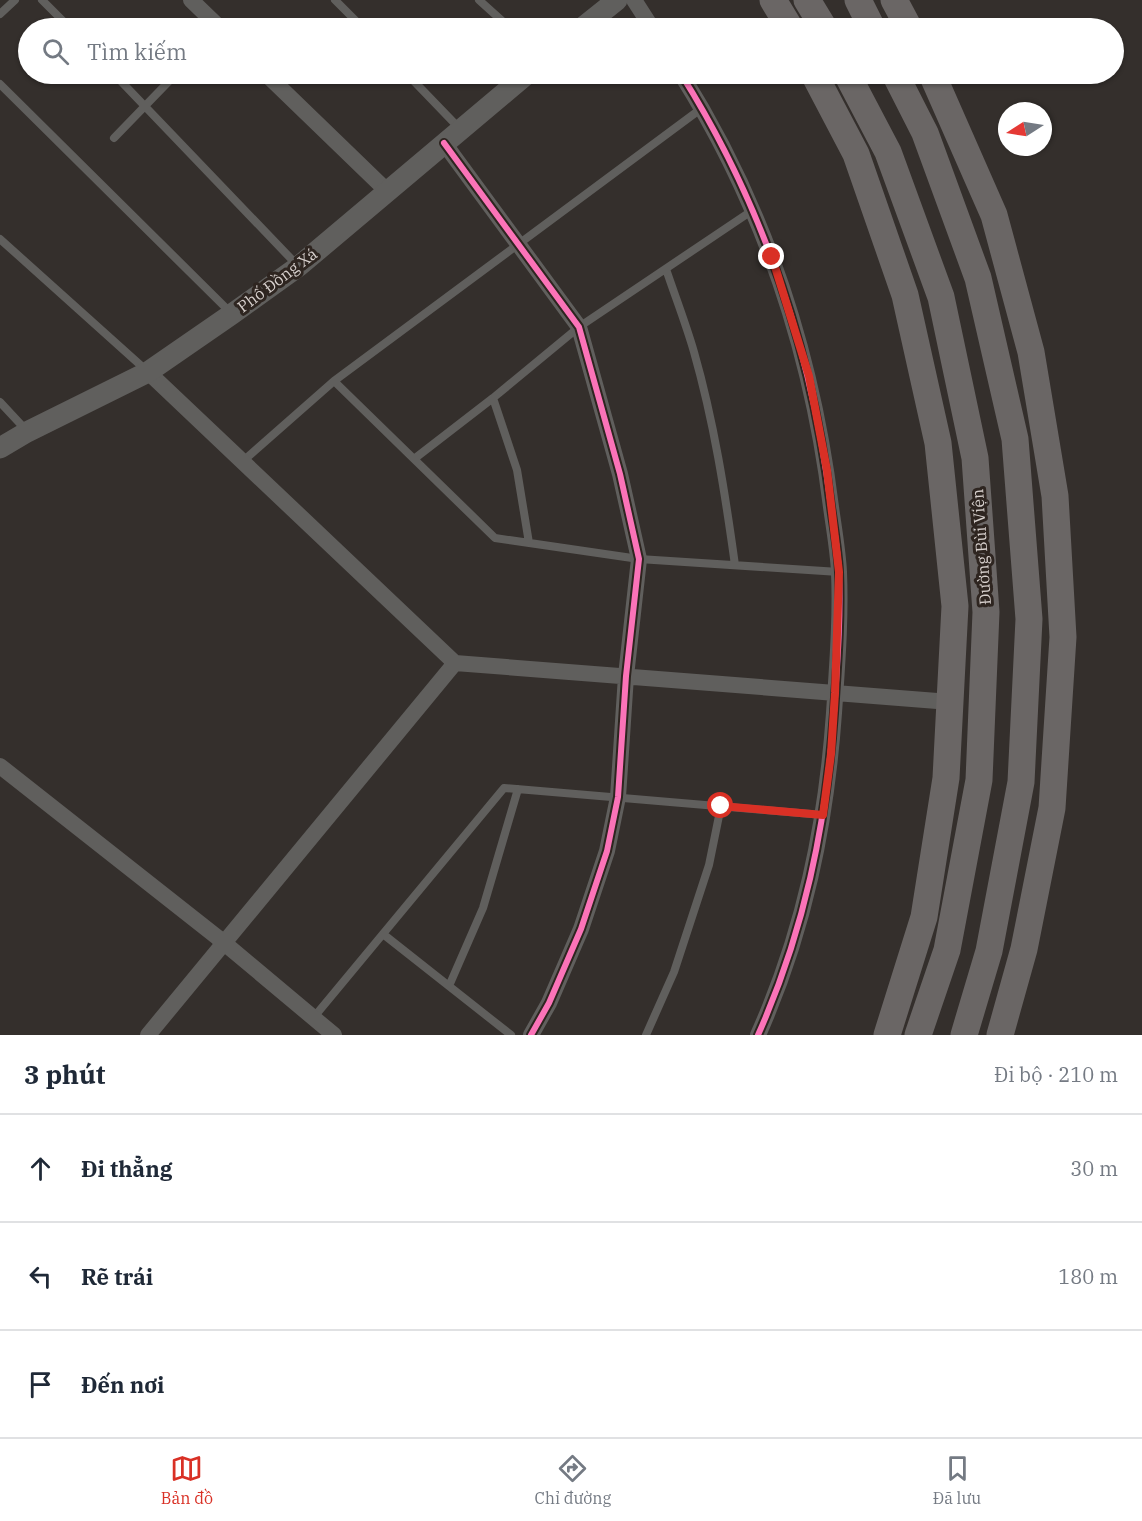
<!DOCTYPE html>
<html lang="vi">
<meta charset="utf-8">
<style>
:root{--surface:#fff;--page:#f2f2f3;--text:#1f2937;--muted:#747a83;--line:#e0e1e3;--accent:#d93025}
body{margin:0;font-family:"IBM Plex Serif",serif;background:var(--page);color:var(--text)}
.compass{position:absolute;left:998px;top:102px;width:54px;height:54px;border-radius:50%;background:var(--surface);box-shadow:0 2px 4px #0004;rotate:258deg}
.stop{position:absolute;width:18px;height:18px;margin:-14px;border:4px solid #d93025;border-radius:50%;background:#fff}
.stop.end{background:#d93025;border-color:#fff;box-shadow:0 2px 6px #0008}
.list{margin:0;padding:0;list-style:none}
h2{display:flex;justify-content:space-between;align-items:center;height:78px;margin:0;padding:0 24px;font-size:26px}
h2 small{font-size:20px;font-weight:400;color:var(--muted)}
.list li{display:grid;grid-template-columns:39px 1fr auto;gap:18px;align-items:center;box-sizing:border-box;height:108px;padding:0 24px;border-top:2px solid var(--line)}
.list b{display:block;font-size:22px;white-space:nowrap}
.list em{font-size:20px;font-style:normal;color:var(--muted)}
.icon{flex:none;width:33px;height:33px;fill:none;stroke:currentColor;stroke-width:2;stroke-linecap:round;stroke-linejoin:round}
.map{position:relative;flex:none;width:1142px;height:1035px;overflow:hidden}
.search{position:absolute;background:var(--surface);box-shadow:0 2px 4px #0004;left:18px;right:18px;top:18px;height:66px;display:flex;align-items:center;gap:15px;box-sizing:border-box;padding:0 21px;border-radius:33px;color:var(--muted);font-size:22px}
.sheet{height:402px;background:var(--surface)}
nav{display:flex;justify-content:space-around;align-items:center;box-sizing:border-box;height:84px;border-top:2px solid var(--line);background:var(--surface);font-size:16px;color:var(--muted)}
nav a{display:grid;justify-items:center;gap:3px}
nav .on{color:var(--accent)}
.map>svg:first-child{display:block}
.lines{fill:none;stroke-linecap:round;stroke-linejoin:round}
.service{stroke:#605f5d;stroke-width:8}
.minor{stroke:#605f5d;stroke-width:16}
.tertiary{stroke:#605f5d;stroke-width:21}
.primary{stroke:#6a6665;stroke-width:27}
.cycleway-casing{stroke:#2e2520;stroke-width:10}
.cycleway{stroke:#fb73b8;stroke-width:6}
.route{stroke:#d93025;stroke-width:8}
.labels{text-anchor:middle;stroke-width:6;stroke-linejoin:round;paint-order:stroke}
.street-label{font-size:16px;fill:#d7d0cd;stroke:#2e2520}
</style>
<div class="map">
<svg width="1142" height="1035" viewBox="0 0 1142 1035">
<rect width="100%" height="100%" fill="#342f2c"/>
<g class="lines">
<!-- service -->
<path class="service" d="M 42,0 L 70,28
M 335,0 L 363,28
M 479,0 L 510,28
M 0,14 L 15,0
M 114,74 L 298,266
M 407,74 L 460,129
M 0,84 L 232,314
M 114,138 L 176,74
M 0,239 L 147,371
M 666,269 C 675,296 686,324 694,352 C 714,422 725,493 735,565
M 334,381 L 495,538 L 639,559 L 839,572
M 493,398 L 517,470 L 529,543
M 0,402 L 26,430
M 414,459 L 493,398 L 579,327 L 753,210
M 242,462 L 334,381 L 702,108
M 383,934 L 511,1035
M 449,986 L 483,908 L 518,789
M 314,1017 L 504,788 L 823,815
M 646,1035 L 674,972 L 709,865 L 721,806"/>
<!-- minor -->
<path class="minor" d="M 191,0 L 220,28
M 634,0 L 652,28
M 266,74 L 387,191
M 681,74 C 764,206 812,352 831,507 C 834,529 838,551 839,572 C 841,619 837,667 834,713 C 826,826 804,932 758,1035
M 444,143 L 579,327 L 620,474 L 639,559 L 626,676 L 618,797 L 607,851 L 581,929 L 549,1003 L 531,1035
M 148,372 L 455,663 L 148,1035
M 455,663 L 950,702
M 0,766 L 217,937 L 334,1035"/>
<!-- tertiary -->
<path class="tertiary" d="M 582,28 L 617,0
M 0,448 L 27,432 L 148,372 L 232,314 L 299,266 L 527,74"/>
<!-- primary -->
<path class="primary" d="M 773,0 L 790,28
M 807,0 L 824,28
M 858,0 L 872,28
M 894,0 L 909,28
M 814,74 L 856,154 L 905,295 L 938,443 L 955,606 L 946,778 L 924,917 L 887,1035
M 847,74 L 888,152 L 941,297 L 975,458 L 986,612 L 979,780 L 947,950 L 918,1035
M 895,74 L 925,133 L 978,278 L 1015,439 L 1029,619 L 1021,782 L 989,951 L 964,1035
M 932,74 L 994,215 L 1031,352 L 1055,496 L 1063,637 L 1052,808 L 1024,949 L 1000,1035"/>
<!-- cycleway casing -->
<g class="cycleway-casing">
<path id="cycleway" d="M 681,74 C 764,206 812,352 831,507 C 834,529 838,551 839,572 C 841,619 837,667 834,713 C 826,826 804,932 758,1035
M 444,143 L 579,327 L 620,474 L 639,559 L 626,676 L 618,797 L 607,851 L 581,929 L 549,1003 L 531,1035"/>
</g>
<!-- cycleway -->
<use href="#cycleway" class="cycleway"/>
</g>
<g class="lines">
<!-- route -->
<path class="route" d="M 721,806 L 823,815 L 831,754 L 835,693 L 839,572 L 827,470 L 809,376 L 772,257"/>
</g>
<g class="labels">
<!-- street labels -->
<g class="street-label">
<text transform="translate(277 280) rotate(-37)" y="6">Phố Đồng Xá</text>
<text transform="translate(981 547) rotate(-94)" y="6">Đường Bùi Viện</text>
</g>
</g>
</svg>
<svg class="compass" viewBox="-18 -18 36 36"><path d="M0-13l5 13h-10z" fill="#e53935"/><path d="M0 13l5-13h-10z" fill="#747a83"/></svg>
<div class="stop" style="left:721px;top:806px"></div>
<div class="stop end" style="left:772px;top:257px"></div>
<div class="search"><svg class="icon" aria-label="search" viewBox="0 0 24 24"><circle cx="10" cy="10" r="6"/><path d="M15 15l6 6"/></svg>Tìm kiếm</div>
</div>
<section class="sheet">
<h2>3 phút<small>Đi bộ · 210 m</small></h2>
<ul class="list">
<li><svg class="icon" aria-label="ahead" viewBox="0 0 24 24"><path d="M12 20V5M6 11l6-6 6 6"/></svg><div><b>Đi thẳng</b></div><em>30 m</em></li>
<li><svg class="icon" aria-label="left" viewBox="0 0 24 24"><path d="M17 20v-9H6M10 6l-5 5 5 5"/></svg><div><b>Rẽ trái</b></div><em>180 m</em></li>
<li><svg class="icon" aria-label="arrive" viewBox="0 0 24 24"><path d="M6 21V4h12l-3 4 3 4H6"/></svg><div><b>Đến nơi</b></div></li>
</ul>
</section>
<nav>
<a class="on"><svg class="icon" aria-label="map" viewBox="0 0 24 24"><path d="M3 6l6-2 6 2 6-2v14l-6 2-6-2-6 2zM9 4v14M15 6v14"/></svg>Bản đồ</a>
<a><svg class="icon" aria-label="directions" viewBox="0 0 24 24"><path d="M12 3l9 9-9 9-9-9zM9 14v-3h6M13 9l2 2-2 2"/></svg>Chỉ đường</a>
<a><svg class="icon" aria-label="saved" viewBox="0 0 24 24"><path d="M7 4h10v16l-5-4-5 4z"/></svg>Đã lưu</a>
</nav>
